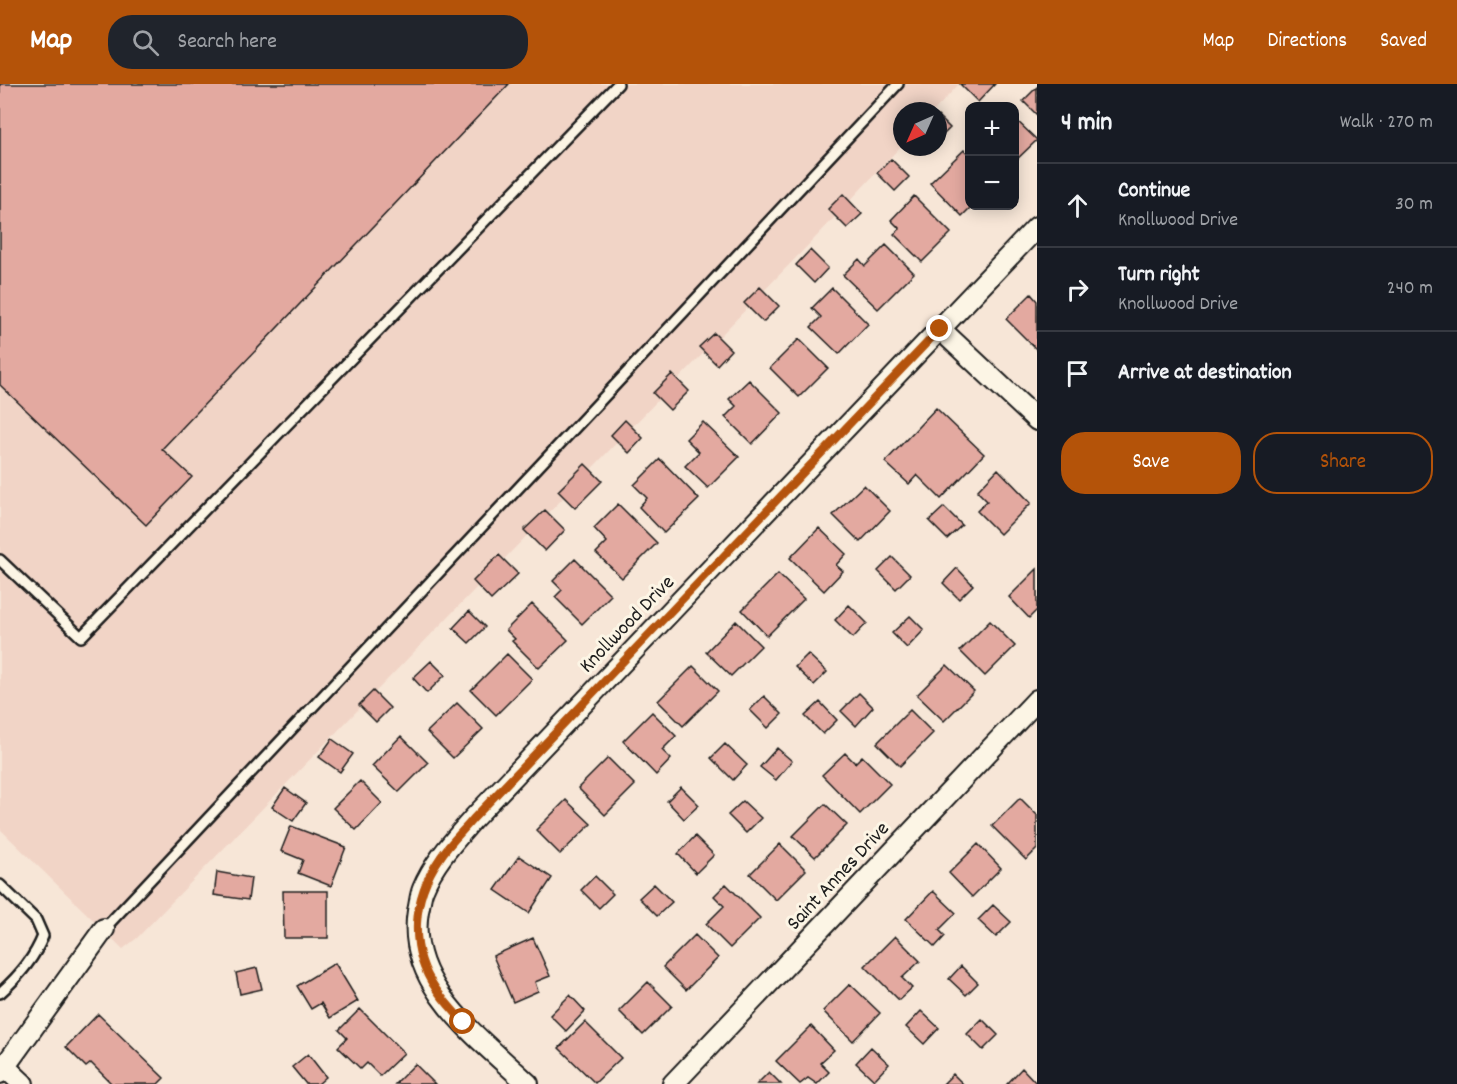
<!DOCTYPE html>
<meta charset="utf-8">
<style>
:root{--surface:#171b24;--page:#20242c;--text:#f1f3f6;--muted:#9ea1a6;--line:#363941;--accent:#b45309}
body{margin:0;font-family:Dekko,sans-serif;background:var(--page);color:var(--text)}
.controls{position:absolute;right:18px;top:18px;display:grid;overflow:hidden;border-radius:12px;box-shadow:0 3px 15px #0003}
.controls button{width:54px;height:54px;display:grid;place-items:center;padding:0;border:0;border-bottom:2px solid var(--line);background:var(--surface);color:var(--text);font:30px sans-serif}
.compass{position:absolute;left:893px;top:18px;width:54px;height:54px;border-radius:50%;background:var(--surface);box-shadow:0 3px 15px #0003;rotate:225deg}
.stop{position:absolute;width:18px;height:18px;margin:-14px;border:4px solid #b45309;border-radius:50%;background:#fff}
.stop.end{background:#b45309;border-color:#fff;box-shadow:0 2px 6px #0008}
.list{margin:0;padding:0;list-style:none}
h2{display:flex;justify-content:space-between;align-items:center;height:78px;margin:0;padding:0 24px;font-size:26px}
h2 small{font-size:20px;font-weight:400;color:var(--muted)}
.list li{display:grid;grid-template-columns:39px 1fr auto;gap:18px;align-items:center;box-sizing:border-box;height:84px;padding:0 24px;border-top:2px solid var(--line)}
.list b{display:block;font-size:22px;white-space:nowrap}
.list p{margin:0;font-size:20px;white-space:nowrap;color:var(--muted)}
.list em{font-size:20px;font-style:normal;color:var(--muted)}
.actions{display:flex;gap:12px;padding:18px 24px}
.actions a{flex:1;padding:14px 0;border:2px solid var(--accent);border-radius:24px;text-align:center;font-size:21px;color:var(--accent)}
.actions .main{background:var(--accent);color:#fff}
.icon{flex:none;width:33px;height:33px;fill:none;stroke:currentColor;stroke-width:2;stroke-linecap:round;stroke-linejoin:round}
.map{position:relative;flex:none;width:1037px;height:1000px;overflow:hidden}
header{display:flex;align-items:center;gap:36px;box-sizing:border-box;height:84px;padding:0 30px;background:var(--accent);color:#fff}
header strong{font-size:28px}
nav{display:flex;gap:33px;margin-inline-start:auto;font-size:21px}
.search{width:420px;height:54px;background:var(--page);display:flex;align-items:center;gap:15px;box-sizing:border-box;padding:0 21px;border-radius:24px;color:var(--muted);font-size:22px}
main{display:flex}
aside{flex:1;background:var(--surface)}
.map>svg:first-child{display:block}
.built{fill:#f1d4c6}
.building{fill:#e3a9a0;stroke:#1c1c1c;stroke-width:1.5}
.lines{fill:none;stroke-linecap:round;stroke-linejoin:round}
.lane-casing{stroke:#1c1c1c;stroke-width:14}
.street-casing{stroke:#1c1c1c;stroke-width:24}
.lane{stroke:#fcf5e5;stroke-width:9}
.street{stroke:#fcf5e5;stroke-width:20}
.route{stroke:#b45309;stroke-width:8}
.labels{text-anchor:middle;stroke-width:6;stroke-linejoin:round;paint-order:stroke}
.street-label{font-size:21px;fill:#1c1c1c;stroke:#fcf5e5}
</style>
<header>
<strong>Map</strong>
<div class="search"><svg class="icon" aria-label="search" viewBox="0 0 24 24"><circle cx="10" cy="10" r="6"/><path d="M15 15l6 6"/></svg>Search here</div>
<nav><a>Map</a><a>Directions</a><a>Saved</a></nav>
</header>
<main>
<div class="map">
<svg width="1037" height="1000" viewBox="0 0 1037 1000">
<rect width="100%" height="100%" fill="#f7e6d7"/>
<filter id="ink" filterUnits="userSpaceOnUse"><feTurbulence type="fractalNoise" baseFrequency=".0167" numOctaves="2"/><feDisplacementMap in="SourceGraphic" scale="12" xChannelSelector="R" yChannelSelector="G"/><feConvolveMatrix kernelMatrix="1 2 1 2 8 2 1 2 1" color-interpolation-filters="sRGB"/></filter>
<g filter="url(#ink)">
<!-- built -->
<path class="built" d="M 0,0 L 959,0 L 934,27 L 902,27 L 902,61 L 817,152 L 137,854 L 123,865 L 0,745 Z"/>
<!-- building -->
<path class="building" d="M 0,0 L 509,0 L 162,365 L 192,393 L 146,441 L 0,301 Z
M 960,0 L 995,0 L 978,18 Z
M 1037,3 L 1037,31 L 1023,17 Z
M 938,32 L 950,44 L 938,56 Z
M 1014,34 L 1037,56 L 1014,78 Z
M 964,66 L 970,71 L 970,122 L 972,122 L 962,132 L 930,99 Z
M 891,75 L 909,93 L 895,107 L 877,89 Z
M 843,110 L 862,130 L 847,144 L 828,125 Z
M 914,112 L 951,149 L 922,178 L 894,150 L 900,145 L 891,136 Z
M 886,161 L 914,189 L 878,225 L 843,191 L 859,175 L 865,182 Z
M 810,166 L 828,184 L 814,199 L 796,181 Z
M 760,203 L 779,222 L 763,238 L 744,219 Z
M 832,204 L 868,240 L 839,270 L 811,243 L 821,233 L 812,224 Z
M 1031,210 L 1037,217 L 1037,266 L 1006,235 Z
M 714,249 L 731,266 L 717,281 L 699,263 Z
M 799,255 L 828,284 L 799,313 L 770,284 Z
M 672,290 L 689,307 L 670,326 L 653,309 Z
M 749,296 L 782,329 L 752,360 L 725,333 L 736,322 L 729,315 Z
M 936,324 L 984,370 L 941,415 L 917,391 L 909,400 L 885,378 Z
M 625,336 L 643,354 L 629,369 L 611,351 Z
M 703,338 L 739,373 L 708,404 L 685,382 L 699,368 L 686,355 Z
M 660,375 L 699,415 L 664,449 L 639,423 L 647,414 L 634,401 Z
M 585,380 L 602,397 L 575,424 L 558,407 Z
M 998,385 L 1031,419 L 1000,450 L 977,427 L 987,417 L 977,407 Z
M 864,401 L 890,427 L 860,458 L 833,431 Z
M 618,420 L 657,459 L 622,494 L 596,469 L 607,458 L 594,444 Z
M 944,423 L 962,441 L 947,455 L 929,437 Z
M 545,426 L 565,446 L 545,467 L 524,446 Z
M 819,444 L 846,470 L 836,481 L 843,487 L 824,507 L 790,474 Z
M 499,471 L 518,490 L 491,516 L 473,497 Z
M 892,473 L 910,491 L 896,505 L 878,487 Z
M 575,475 L 611,511 L 582,540 L 555,513 L 562,506 L 553,497 Z
M 957,484 L 973,501 L 959,515 L 943,499 Z
M 1037,485 L 1037,526 L 1029,534 L 1009,513 Z
M 778,490 L 804,515 L 767,552 L 742,526 Z
M 532,520 L 568,556 L 539,584 L 512,557 L 515,555 L 506,546 Z
M 849,521 L 867,539 L 853,554 L 835,536 Z
M 469,527 L 485,543 L 469,559 L 453,544 Z
M 910,532 L 924,546 L 907,564 L 892,549 Z
M 736,537 L 761,562 L 731,592 L 706,568 Z
M 990,537 L 1015,562 L 985,592 L 960,567 Z
M 507,570 L 532,595 L 496,631 L 471,606 Z
M 808,570 L 827,588 L 814,601 L 795,583 Z
M 431,577 L 445,591 L 427,609 L 413,594 Z
M 947,581 L 974,607 L 944,637 L 917,611 Z
M 693,582 L 718,607 L 683,642 L 658,617 Z
M 373,607 L 390,624 L 376,638 L 359,621 Z
M 859,609 L 873,623 L 856,642 L 841,627 Z
M 764,612 L 782,630 L 768,644 L 750,626 Z
M 820,618 L 837,636 L 823,650 L 805,632 Z
M 457,619 L 483,645 L 453,674 L 427,648 Z
M 910,626 L 933,649 L 900,682 L 877,659 Z
M 652,628 L 676,652 L 662,666 L 671,675 L 656,691 L 623,657 Z
M 401,652 L 428,679 L 399,708 L 372,682 Z
M 332,655 L 353,670 L 340,688 L 319,673 Z
M 725,660 L 747,681 L 733,696 L 711,674 Z
M 777,664 L 792,677 L 776,696 L 760,683 Z
M 845,669 L 855,679 L 862,672 L 890,700 L 860,730 L 822,691 Z
M 608,674 L 635,701 L 605,731 L 578,704 Z
M 360,697 L 382,719 L 356,746 L 333,724 Z
M 681,703 L 699,721 L 684,735 L 667,717 Z
M 285,704 L 306,719 L 293,737 L 272,723 Z
M 1020,714 L 1037,731 L 1037,765 L 1026,776 L 992,742 Z
M 566,716 L 591,740 L 560,770 L 536,746 Z
M 743,717 L 761,734 L 746,749 L 728,731 Z
M 825,720 L 847,741 L 815,773 L 793,752 Z
M 291,742 L 346,763 L 331,802 L 298,789 L 303,776 L 281,767 Z
M 695,752 L 714,771 L 696,789 L 678,770 Z
M 780,760 L 806,786 L 776,816 L 750,790 Z
M 978,760 L 1001,784 L 972,813 L 949,789 Z
M 519,772 L 552,794 L 529,829 L 495,806 Z
M 217,788 L 251,794 L 248,816 L 214,811 Z
M 595,792 L 613,810 L 599,824 L 581,806 Z
M 654,800 L 672,818 L 657,832 L 639,814 Z
M 726,800 L 760,834 L 730,864 L 706,840 L 724,822 L 714,812 Z
M 283,807 L 328,807 L 328,854 L 284,854 Z
M 933,807 L 956,829 L 939,846 L 945,852 L 935,863 L 906,835 Z
M 993,821 L 1011,838 L 996,853 L 978,836 Z
M 695,851 L 718,874 L 686,906 L 663,883 Z
M 895,852 L 920,877 L 902,894 L 912,904 L 899,916 L 865,882 Z
M 533,854 L 550,892 L 535,898 L 538,907 L 513,918 L 493,872 Z
M 335,879 L 358,917 L 330,934 L 321,919 L 311,925 L 297,902 Z
M 961,882 L 978,899 L 966,911 L 949,895 Z
M 257,884 L 262,905 L 240,910 L 236,889 Z
M 648,898 L 672,922 L 643,951 L 619,927 Z
M 850,900 L 880,929 L 853,957 L 823,927 Z
M 570,911 L 585,927 L 566,947 L 550,931 Z
M 360,925 L 404,969 L 380,992 L 367,979 L 361,985 L 338,963 L 347,954 L 339,946 Z
M 921,927 L 939,944 L 924,960 L 906,943 Z
M 98,930 L 164,994 L 158,1000 L 112,1000 L 91,979 L 86,983 L 66,963 Z
M 982,935 L 998,951 L 983,966 L 967,950 Z
M 585,938 L 621,974 L 595,999 L 559,964 Z
M 811,942 L 834,966 L 820,979 L 829,988 L 817,1000 L 808,994 L 800,1000 L 776,977 Z
M 871,963 L 889,980 L 874,996 L 856,979 Z
M 308,970 L 326,993 L 318,1000 L 306,1000 L 292,983 Z
M 415,980 L 435,1000 L 395,1000 Z
M 1022,984 L 1037,1000 L 1007,1000 Z
M 769,988 L 781,1000 L 757,1000 Z
M 953,990 L 963,1000 L 943,1000 Z"/>
<g class="lines">
<!-- lane casing -->
<g class="lane-casing">
<path id="lane" d="M 0,476 L 81,553 L 618,0
M 0,801 L 36,836 L 43,852 C 35,873 17,894 0,909
M 104,845 L 898,0"/>
</g>
<!-- street casing -->
<g class="street-casing">
<path id="street" d="M 940,245 L 1037,336
M 5,983 L 23,1000
M 0,989 L 104,845
M 528,1000 C 481,955 405,902 418,827 C 420,820 420,812 423,805 C 434,778 454,757 473,735 L 1037,143
M 673,1000 L 1037,616"/>
</g>
<!-- lane -->
<use href="#lane" class="lane"/>
<!-- street -->
<use href="#street" class="street"/>
</g>
</g>
<g class="lines" filter="url(#ink)">
<!-- route -->
<path class="route" d="M 463,938 C 454,927 444,917 436,905 C 408,865 412,814 440,774 C 449,760 462,748 473,735 L 940,245"/>
</g>
<g class="labels">
<!-- street labels -->
<g class="street-label">
<text transform="translate(626 539) rotate(-46)" y="7">Knollwood Drive</text>
<text transform="translate(837 791) rotate(-47)" y="7">Saint Annes Drive</text>
</g>
</g>
</svg>
<div class="controls">
<button>+</button>
<button>−</button>
</div>
<svg class="compass" viewBox="-18 -18 36 36"><path d="M0-13l5 13h-10z" fill="#e53935"/><path d="M0 13l5-13h-10z" fill="#9ea1a6"/></svg>
<div class="stop" style="left:463px;top:938px"></div>
<div class="stop end" style="left:940px;top:245px"></div>
</div>
<aside>
<h2>4 min<small>Walk · 270 m</small></h2>
<ul class="list">
<li><svg class="icon" aria-label="ahead" viewBox="0 0 24 24"><path d="M12 20V5M6 11l6-6 6 6"/></svg><div><b>Continue</b><p>Knollwood Drive</p></div><em>30 m</em></li>
<li><svg class="icon" aria-label="right" viewBox="0 0 24 24"><path d="M7 20v-9h11M14 6l5 5-5 5"/></svg><div><b>Turn right</b><p>Knollwood Drive</p></div><em>240 m</em></li>
<li><svg class="icon" aria-label="arrive" viewBox="0 0 24 24"><path d="M6 21V4h12l-3 4 3 4H6"/></svg><div><b>Arrive at destination</b></div></li>
</ul>
<div class="actions"><a class="main">Save</a><a>Share</a></div>
</aside>
</main>
